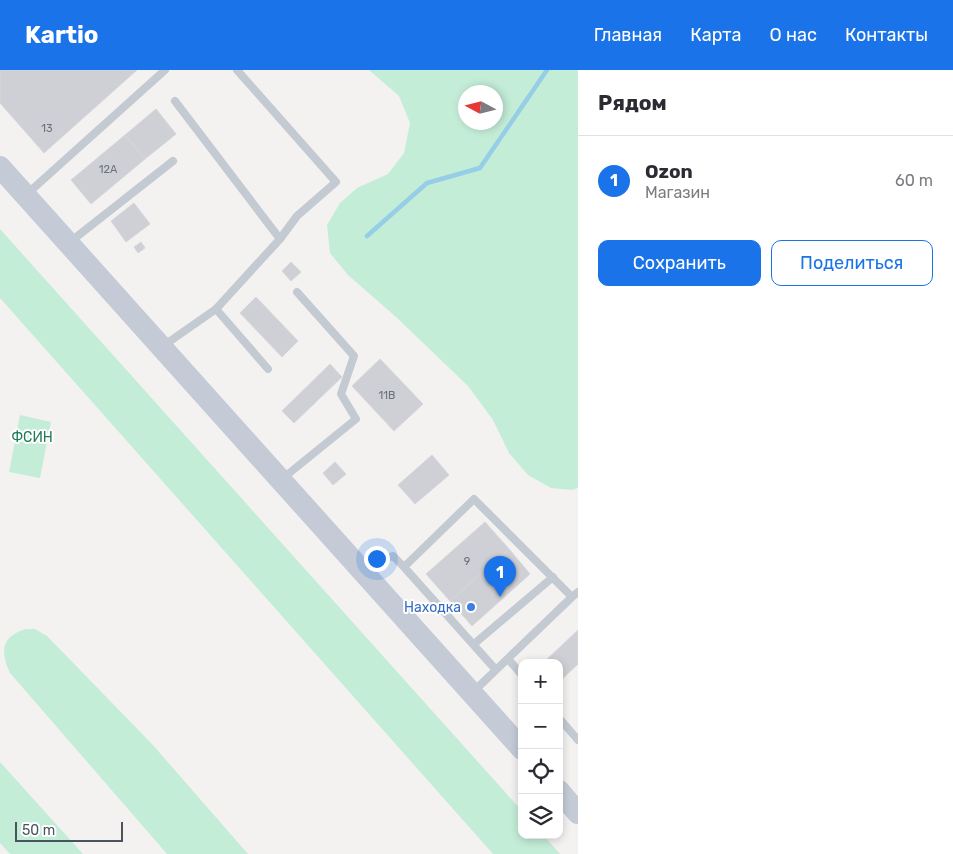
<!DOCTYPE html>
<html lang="ru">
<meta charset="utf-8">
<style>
:root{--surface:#fff;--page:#f7f7f7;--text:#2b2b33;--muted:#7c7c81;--line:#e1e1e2;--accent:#1a73e8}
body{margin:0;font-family:Rubik,sans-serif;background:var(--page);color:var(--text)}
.controls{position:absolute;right:15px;bottom:15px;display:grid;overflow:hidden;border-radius:10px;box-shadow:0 2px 8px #0003}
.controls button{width:45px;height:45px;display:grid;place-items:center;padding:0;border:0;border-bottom:1px solid var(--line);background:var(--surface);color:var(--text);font:25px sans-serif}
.compass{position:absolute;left:458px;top:15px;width:45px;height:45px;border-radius:50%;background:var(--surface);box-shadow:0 2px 8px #0003;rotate:277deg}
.scale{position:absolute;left:15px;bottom:12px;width:108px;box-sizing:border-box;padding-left:5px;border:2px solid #4a535e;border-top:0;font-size:14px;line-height:18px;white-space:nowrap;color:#4a535e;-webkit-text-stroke:4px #fff;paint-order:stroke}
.you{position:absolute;left:376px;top:488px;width:18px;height:18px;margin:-12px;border:4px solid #fff;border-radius:50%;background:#1a73e8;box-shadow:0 0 0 8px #1a73e833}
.badge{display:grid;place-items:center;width:32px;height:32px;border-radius:50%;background:var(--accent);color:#fff;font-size:16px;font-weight:700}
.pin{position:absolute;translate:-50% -41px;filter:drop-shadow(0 1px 2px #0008)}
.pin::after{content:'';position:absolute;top:26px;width:18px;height:15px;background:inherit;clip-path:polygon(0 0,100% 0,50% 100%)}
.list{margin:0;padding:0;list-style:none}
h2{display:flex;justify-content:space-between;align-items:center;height:65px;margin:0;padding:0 20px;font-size:21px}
h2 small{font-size:16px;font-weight:400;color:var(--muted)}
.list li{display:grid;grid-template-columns:32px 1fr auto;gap:15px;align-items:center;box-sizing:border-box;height:90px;padding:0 20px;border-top:1px solid var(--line)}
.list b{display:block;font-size:19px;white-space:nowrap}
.list p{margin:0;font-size:16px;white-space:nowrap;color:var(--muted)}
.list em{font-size:16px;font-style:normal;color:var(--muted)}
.actions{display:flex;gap:10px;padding:15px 20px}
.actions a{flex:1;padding:11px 0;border:1px solid var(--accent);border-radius:10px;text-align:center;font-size:18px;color:var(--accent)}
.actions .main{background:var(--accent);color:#fff}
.icon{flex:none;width:28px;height:28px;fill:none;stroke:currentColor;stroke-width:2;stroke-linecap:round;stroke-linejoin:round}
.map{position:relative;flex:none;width:578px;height:784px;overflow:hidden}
header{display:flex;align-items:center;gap:30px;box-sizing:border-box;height:70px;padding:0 25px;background:var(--accent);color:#fff}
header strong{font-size:24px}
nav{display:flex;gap:28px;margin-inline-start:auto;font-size:18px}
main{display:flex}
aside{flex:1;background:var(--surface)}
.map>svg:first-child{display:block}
.green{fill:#c4edd8;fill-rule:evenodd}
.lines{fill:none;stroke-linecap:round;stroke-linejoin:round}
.stream{stroke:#95cee6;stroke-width:4.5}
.building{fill:#cfd0d5;stroke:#d6d7dc}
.lane{stroke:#c3cad2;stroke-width:8}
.secondary{stroke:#c4cbd6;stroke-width:22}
.shop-dot{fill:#3f7fe0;stroke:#fff;stroke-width:2}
.labels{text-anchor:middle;stroke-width:4;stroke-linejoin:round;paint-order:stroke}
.number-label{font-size:11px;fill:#6b727c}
.park-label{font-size:14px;fill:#1f7b55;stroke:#fff}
.shop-label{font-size:14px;fill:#366cbe;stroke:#fff;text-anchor:end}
</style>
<header>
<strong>Kartio</strong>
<nav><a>Главная</a><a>Карта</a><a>О нас</a><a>Контакты</a></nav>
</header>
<main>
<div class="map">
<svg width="578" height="784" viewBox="0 0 578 784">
<rect width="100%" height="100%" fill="#f3f2f1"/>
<!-- green -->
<path class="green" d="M 369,0 L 578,0 L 578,418 L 572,420 L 551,418 L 528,405 L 509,383 L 493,350 L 468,316 L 396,247 L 348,205 L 330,183 L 327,155 L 340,133 L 357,118 L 388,104 L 404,83 L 410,53 L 399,26 ZM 496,22 L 496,52 L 466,52 L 466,22 Z
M 0,159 L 522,741 L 522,765 L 543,765 L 560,784 L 493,784 L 0,228 Z
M 20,345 L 51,352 L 40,408 L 9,402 Z
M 26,559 L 35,559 L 47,566 L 152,674 L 248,784 L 167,784 L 10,603 C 0,582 1,566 26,559 Z
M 0,692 L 83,784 L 10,784 L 0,773 Z"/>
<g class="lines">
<!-- stream -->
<path class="stream" d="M 367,166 L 427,113 L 480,98 L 547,0"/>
</g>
<!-- building -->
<path class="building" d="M 0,0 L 137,0 L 44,83 L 0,33 Z
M 156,39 L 176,64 L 145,89 L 125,65 Z
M 125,65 L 145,89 L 91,134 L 71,110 Z
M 134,133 L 150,154 L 126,172 L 111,151 Z
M 141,172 L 145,178 L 138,183 L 134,177 Z
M 291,192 L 301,202 L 291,211 L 282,201 Z
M 256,227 L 298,271 L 282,287 L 240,243 Z
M 380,289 L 423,334 L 394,361 L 352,316 Z
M 330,294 L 342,307 L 294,353 L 282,341 Z
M 432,385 L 449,405 L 415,434 L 398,415 Z
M 335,392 L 346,404 L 333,415 L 323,403 Z
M 485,452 L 509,479 L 450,531 L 426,504 Z
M 509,479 L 530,504 L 472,556 L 450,531 Z
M 578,560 L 578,594 L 559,612 L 559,593 L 543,593 Z"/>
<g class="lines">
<!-- lane -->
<path class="lane" d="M 175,31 L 280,169
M 27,124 L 165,0
M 70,172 L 173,91
M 216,239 L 268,299
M 163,276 L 216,239 L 280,169 L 297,146 L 336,112 L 237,0
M 282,409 L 356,349 L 341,324 L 354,286 L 297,222
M 361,496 L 393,486 L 404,497
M 474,574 L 553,507
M 508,589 L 522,605
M 496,600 L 404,497 L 474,429 L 572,527 L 578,522
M 474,621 L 572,527
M 559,648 L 578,670"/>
<!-- secondary -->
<path class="secondary" d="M 0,97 L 522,679
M 559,721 L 578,743"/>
</g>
<!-- markers -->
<circle class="shop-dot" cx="471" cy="537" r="5"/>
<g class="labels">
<!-- number labels -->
<g class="number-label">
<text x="47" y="62">13</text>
<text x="108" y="103">12А</text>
<text x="387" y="329">11В</text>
<text x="467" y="495">9</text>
</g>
<!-- park labels -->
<g class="park-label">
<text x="32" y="372">ФСИН</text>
</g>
<!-- shop labels -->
<g class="shop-label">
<text x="461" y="542">Находка</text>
</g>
</g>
</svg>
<div class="controls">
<button>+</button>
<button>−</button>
<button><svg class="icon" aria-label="locate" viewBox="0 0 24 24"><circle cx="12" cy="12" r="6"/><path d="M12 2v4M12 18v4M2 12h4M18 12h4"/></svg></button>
<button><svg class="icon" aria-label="layers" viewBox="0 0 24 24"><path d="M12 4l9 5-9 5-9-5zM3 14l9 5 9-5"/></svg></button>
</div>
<svg class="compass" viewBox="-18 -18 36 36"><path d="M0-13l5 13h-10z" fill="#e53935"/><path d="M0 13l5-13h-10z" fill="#7c7c81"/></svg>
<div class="scale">50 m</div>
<div class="you"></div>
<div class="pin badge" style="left:500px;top:527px">1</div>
</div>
<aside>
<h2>Рядом<small></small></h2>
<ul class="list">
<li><span class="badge">1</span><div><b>Ozon</b><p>Магазин</p></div><em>60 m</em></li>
</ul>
<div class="actions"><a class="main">Сохранить</a><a>Поделиться</a></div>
</aside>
</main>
